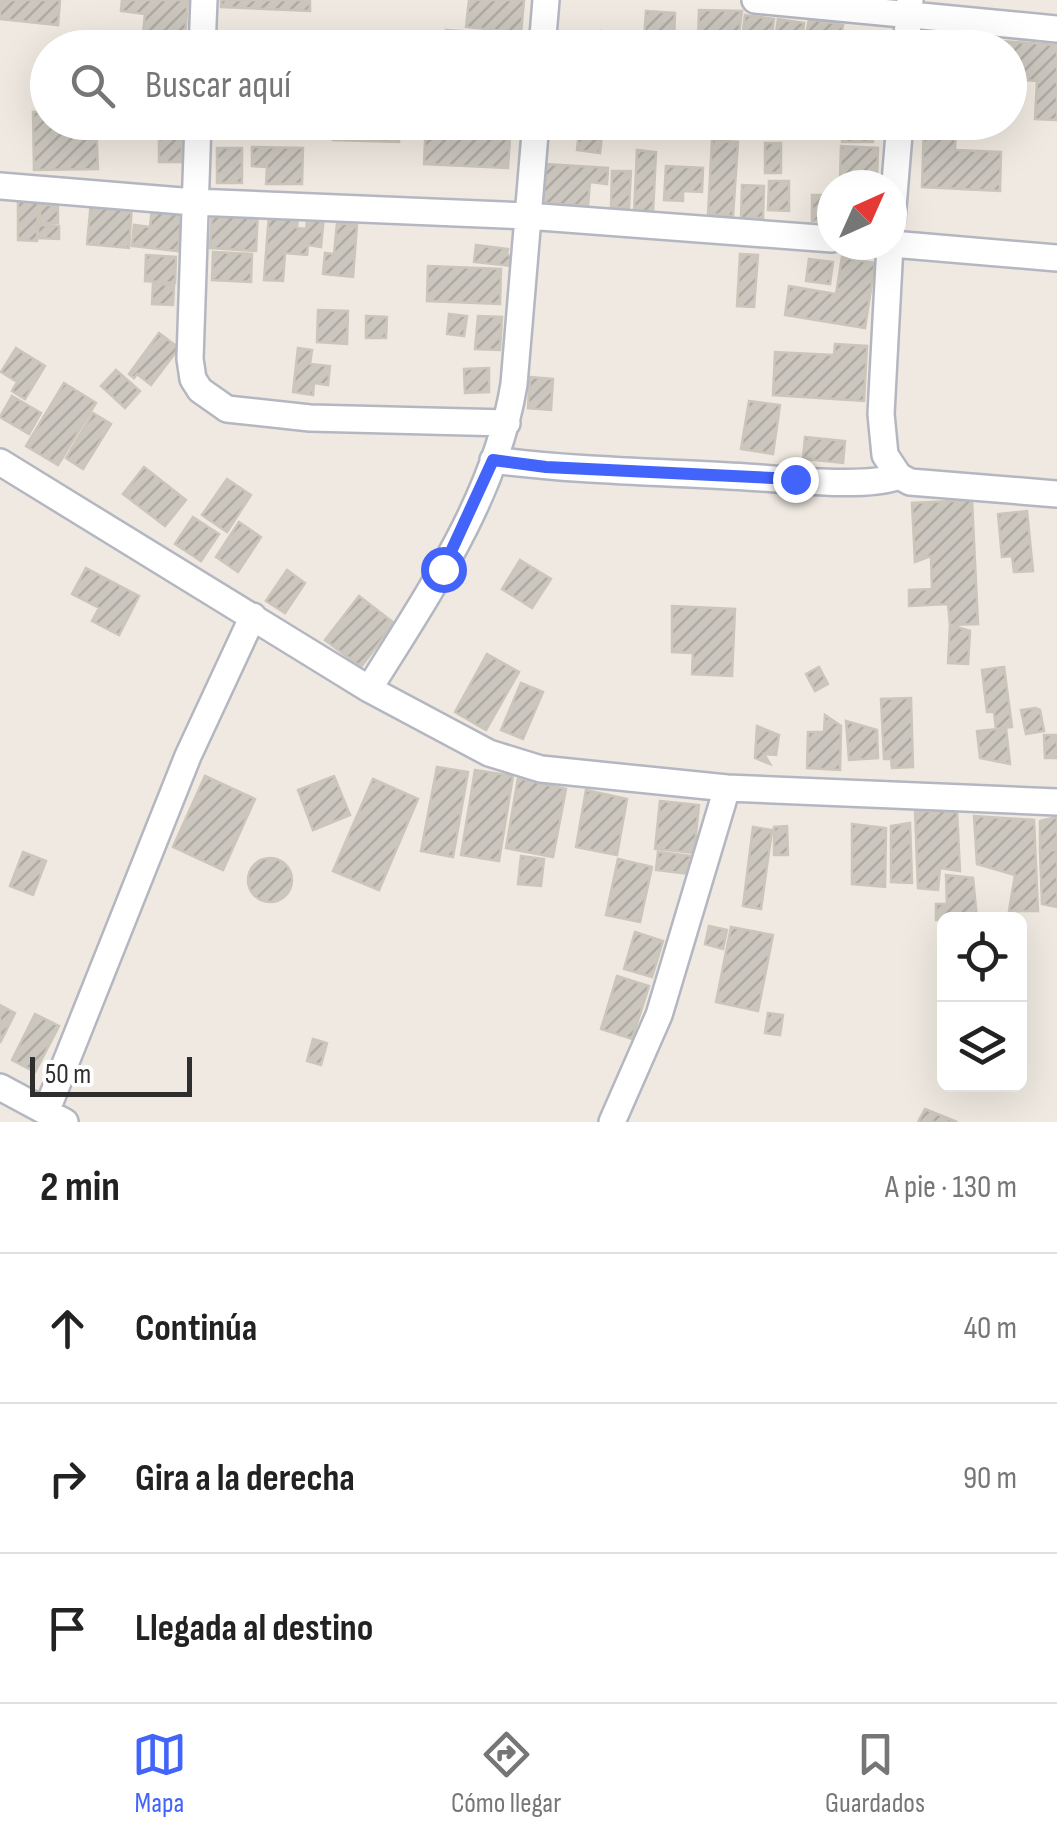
<!DOCTYPE html>
<html lang="es">
<meta charset="utf-8">
<style>
:root{--surface:#fff;--page:#f6f6f6;--text:#222;--muted:#767676;--line:#e0e0e0;--accent:#4264fb}
body{margin:0;font-family:"Sofia Sans Condensed",sans-serif;background:var(--page);color:var(--text)}
.controls{position:absolute;right:30px;bottom:30px;display:grid;overflow:hidden;border-radius:15px;box-shadow:0 10px 40px #0002}
.controls button{width:90px;height:90px;display:grid;place-items:center;padding:0;border:0;border-bottom:2px solid var(--line);background:var(--surface);color:var(--text);font:50px sans-serif}
.compass{position:absolute;left:817px;top:170px;width:90px;height:90px;border-radius:50%;background:var(--surface);box-shadow:0 10px 40px #0002;rotate:45deg}
.scale{position:absolute;left:30px;bottom:25px;width:162px;box-sizing:border-box;padding-left:10px;border:5px solid #2e2e2e;border-top:0;font-size:28px;line-height:35px;white-space:nowrap;color:#2e2e2e;-webkit-text-stroke:8px #fff;paint-order:stroke}
.stop{position:absolute;width:30px;height:30px;margin:-22px;border:8px solid #4264fb;border-radius:50%;background:#fff}
.stop.end{background:#4264fb;border-color:#fff;box-shadow:0 2px 10px #0008}
.list{margin:0;padding:0;list-style:none}
h2{display:flex;justify-content:space-between;align-items:center;height:130px;margin:0;padding:0 40px;font-size:42px}
h2 small{font-size:32px;font-weight:400;color:var(--muted)}
.list li{display:grid;grid-template-columns:65px 1fr auto;gap:30px;align-items:center;box-sizing:border-box;height:150px;padding:0 40px;border-top:2px solid var(--line)}
.list b{display:block;font-size:38px;white-space:nowrap}
.list em{font-size:32px;font-style:normal;color:var(--muted)}
.icon{flex:none;width:55px;height:55px;fill:none;stroke:currentColor;stroke-width:2;stroke-linecap:round;stroke-linejoin:round}
.map{position:relative;flex:none;width:1057px;height:1122px;overflow:hidden}
.search{position:absolute;background:var(--surface);box-shadow:0 10px 40px #0002;left:30px;right:30px;top:30px;height:110px;display:flex;align-items:center;gap:25px;box-sizing:border-box;padding:0 35px;border-radius:55px;color:var(--muted);font-size:38px}
.sheet{height:580px;background:var(--surface)}
nav{display:flex;justify-content:space-around;align-items:center;box-sizing:border-box;height:140px;border-top:2px solid var(--line);background:var(--surface);font-size:28px;color:var(--muted)}
nav a{display:grid;justify-items:center;gap:5px}
nav .on{color:var(--accent)}
.map>svg:first-child{display:block}
.building{fill:url(#building-hatch);stroke:#cbc5ba;stroke-width:2.5}
.lines{fill:none;stroke-linecap:round;stroke-linejoin:round}
.minor-casing{stroke:#b4b7c1;stroke-width:30}
.minor{stroke:#fff;stroke-width:25}
.route{stroke:#4264fb;stroke-width:12}
</style>
<div class="map">
<svg width="1057" height="1122" viewBox="0 0 1057 1122">
<defs>
<pattern id="building-hatch" width="6" height="6" patternUnits="userSpaceOnUse" patternTransform="scale(2.5)"><rect width="6" height="6" fill="#cbc7bf"/><path d="M-1 1l2-2M0 6l6-6M5 7l2-2" fill="none" stroke="#afaba4"/></pattern>
</defs>
<rect width="100%" height="100%" fill="#efe9e1"/>
<!-- building -->
<path class="building" d="M 0,0 L 60,0 L 58,25 L 0,19 Z
M 122,0 L 188,0 L 184,47 L 142,42 L 145,14 L 121,11 Z
M 221,0 L 310,0 L 310,11 L 221,7 Z
M 469,0 L 524,0 L 521,33 L 466,27 Z
M 699,10 L 742,11 L 737,48 L 698,46 Z
M 646,11 L 675,13 L 674,43 L 644,41 Z
M 745,15 L 774,19 L 770,48 L 741,48 Z
M 778,19 L 804,23 L 801,48 L 774,48 Z
M 809,19 L 843,25 L 839,48 L 804,48 Z
M 446,30 L 520,35 L 519,48 L 445,45 Z
M 601,31 L 620,33 L 619,48 L 600,48 Z
M 220,32 L 244,33 L 243,48 L 219,48 Z
M 930,36 L 1057,45 L 1057,120 L 1035,119 L 1037,81 L 1010,79 L 1010,48 L 930,48 Z
M 845,38 L 883,40 L 883,48 L 844,48 Z
M 48,111 L 48,122 L 96,122 L 98,169 L 34,170 L 33,112 Z
M 220,122 L 256,122 L 256,138 L 219,137 Z
M 333,122 L 400,122 L 399,142 L 333,140 Z
M 426,122 L 511,122 L 508,168 L 424,164 Z
M 551,122 L 575,122 L 574,138 L 550,136 Z
M 843,122 L 873,122 L 873,142 L 842,142 Z
M 924,122 L 956,124 L 955,150 L 1001,152 L 1000,191 L 922,187 Z
M 159,127 L 181,127 L 182,162 L 159,162 Z
M 579,133 L 602,135 L 600,153 L 577,150 Z
M 712,140 L 738,142 L 733,216 L 708,214 Z
M 765,143 L 781,143 L 781,173 L 765,173 Z
M 841,146 L 878,148 L 877,181 L 840,179 Z
M 252,147 L 303,148 L 302,184 L 266,184 L 267,167 L 252,166 Z
M 217,148 L 242,148 L 242,183 L 217,183 Z
M 637,150 L 656,152 L 653,213 L 634,212 Z
M 546,164 L 608,168 L 607,184 L 590,182 L 588,206 L 543,203 Z
M 666,166 L 703,168 L 702,192 L 683,191 L 683,201 L 664,200 Z
M 612,171 L 631,171 L 629,208 L 611,207 Z
M 769,181 L 789,181 L 789,211 L 768,210 Z
M 742,185 L 764,186 L 763,218 L 741,218 Z
M 812,195 L 832,195 L 832,221 L 812,221 Z
M 18,200 L 38,201 L 37,241 L 18,240 Z
M 91,202 L 132,205 L 129,248 L 87,244 Z
M 40,205 L 58,205 L 58,223 L 40,223 Z
M 40,205 L 58,205 L 58,223 L 40,223 Z
M 152,208 L 182,212 L 178,251 L 132,246 L 134,225 L 150,227 Z
M 152,208 L 182,212 L 178,251 L 132,246 L 134,225 L 150,227 Z
M 212,209 L 258,212 L 256,251 L 210,248 Z
M 308,213 L 324,215 L 321,247 L 308,245 L 307,255 L 285,253 L 283,281 L 264,280 L 269,214 L 298,216 L 297,228 L 306,229 Z
M 337,223 L 357,225 L 353,277 L 323,274 L 325,253 L 334,254 Z
M 38,225 L 59,226 L 59,239 L 38,238 Z
M 38,225 L 59,226 L 59,239 L 38,238 Z
M 476,245 L 508,249 L 507,255 L 513,256 L 512,266 L 474,262 Z
M 213,252 L 252,254 L 251,282 L 212,280 Z
M 740,254 L 758,255 L 754,307 L 737,306 Z
M 146,255 L 176,257 L 175,283 L 145,281 Z
M 842,257 L 875,263 L 865,328 L 785,315 L 789,286 L 836,294 Z
M 809,259 L 833,262 L 830,284 L 806,281 Z
M 428,266 L 501,269 L 500,304 L 427,301 Z
M 153,284 L 174,285 L 173,305 L 152,304 Z
M 153,284 L 174,285 L 173,305 L 152,304 Z
M 318,310 L 348,311 L 347,344 L 317,342 Z
M 449,314 L 467,316 L 464,336 L 447,334 Z
M 366,316 L 387,317 L 386,338 L 366,338 Z
M 478,316 L 502,317 L 500,350 L 475,349 Z
M 159,333 L 179,348 L 151,385 L 137,374 L 134,378 L 129,374 Z
M 835,344 L 867,346 L 864,401 L 773,395 L 775,352 L 834,355 Z
M 16,348 L 45,366 L 25,399 L 12,391 L 17,382 L 1,372 Z
M 16,348 L 45,366 L 25,399 L 12,391 L 17,382 L 1,372 Z
M 298,348 L 312,350 L 310,364 L 330,366 L 328,385 L 314,383 L 313,395 L 293,392 Z
M 489,368 L 489,392 L 465,393 L 464,369 Z
M 116,370 L 140,391 L 125,408 L 101,386 Z
M 530,377 L 553,379 L 551,410 L 528,408 Z
M 64,383 L 96,403 L 58,465 L 26,446 Z
M 64,383 L 96,403 L 58,465 L 26,446 Z
M 12,396 L 41,413 L 29,434 L 0,417 Z
M 12,396 L 41,413 L 29,434 L 0,417 Z
M 749,401 L 780,405 L 773,454 L 741,449 Z
M 93,413 L 111,424 L 83,469 L 66,458 Z
M 93,413 L 111,424 L 83,469 L 66,458 Z
M 805,437 L 845,441 L 843,463 L 803,459 Z
M 144,467 L 186,500 L 165,526 L 123,494 Z
M 227,479 L 251,495 L 227,532 L 202,515 Z
M 972,500 L 978,624 L 950,625 L 948,604 L 909,606 L 909,590 L 932,589 L 931,556 L 915,562 L 912,503 Z
M 1027,511 L 1033,571 L 1014,572 L 1012,556 L 1002,557 L 998,514 Z
M 193,517 L 219,534 L 201,561 L 175,544 Z
M 239,522 L 261,537 L 238,572 L 216,557 Z
M 520,560 L 551,579 L 532,608 L 502,589 Z
M 86,568 L 139,596 L 119,635 L 92,621 L 99,608 L 72,594 Z
M 287,570 L 305,583 L 285,613 L 266,601 Z
M 359,596 L 394,623 L 361,667 L 325,640 Z
M 672,606 L 735,609 L 732,676 L 692,674 L 693,653 L 672,652 Z
M 950,625 L 970,631 L 968,664 L 948,663 Z
M 487,654 L 519,672 L 486,730 L 455,712 Z
M 819,667 L 828,684 L 815,691 L 806,674 Z
M 1004,667 L 1012,727 L 996,729 L 994,712 L 987,712 L 982,670 Z
M 521,683 L 543,692 L 523,739 L 501,730 Z
M 911,698 L 913,767 L 892,768 L 891,759 L 884,759 L 881,699 Z
M 1035,708 L 1040,710 L 1044,731 L 1026,734 L 1021,710 Z
M 825,715 L 841,726 L 840,770 L 807,768 L 808,732 L 824,732 Z
M 846,721 L 877,730 L 878,758 L 849,760 Z
M 757,726 L 779,735 L 776,755 L 764,754 L 770,764 L 755,758 Z
M 1006,728 L 1010,764 L 980,758 L 977,731 Z
M 1044,735 L 1057,735 L 1057,758 L 1045,758 Z
M 437,767 L 468,772 L 453,857 L 421,851 Z
M 475,770 L 513,776 L 499,861 L 461,855 Z
M 205,776 L 255,799 L 223,870 L 173,847 Z
M 334,776 L 350,815 L 313,830 L 298,790 Z
M 518,778 L 566,789 L 553,857 L 506,848 Z
M 373,779 L 418,799 L 379,890 L 333,871 Z
M 586,790 L 627,799 L 617,855 L 576,847 Z
M 660,801 L 699,805 L 694,853 L 655,849 Z
M 915,811 L 957,811 L 960,871 L 940,868 L 938,890 L 918,888 Z
M 974,816 L 1034,820 L 1038,911 L 1009,911 L 1015,875 L 977,864 Z
M 1057,817 L 1057,848 L 1040,851 L 1040,821 Z
M 910,823 L 912,883 L 891,882 L 891,826 Z
M 852,824 L 886,828 L 885,887 L 852,884 Z
M 787,826 L 788,855 L 774,855 L 774,827 Z
M 787,826 L 788,855 L 774,855 L 774,827 Z
M 753,827 L 772,830 L 761,909 L 743,906 Z
M 1057,850 L 1057,907 L 1042,904 L 1040,851 Z
M 23,852 L 46,861 L 33,895 L 10,886 Z
M 658,852 L 692,856 L 691,874 L 656,870 Z
M 658,852 L 692,856 L 691,874 L 656,870 Z
M 521,856 L 544,859 L 541,886 L 518,884 Z
M 521,856 L 544,859 L 541,886 L 518,884 Z
M248 880a22 22 0 1 1 44 0a22 22 0 1 1-44 0Z
M248 880a22 22 0 1 1 44 0a22 22 0 1 1-44 0Z
M 618,859 L 652,867 L 640,922 L 606,915 Z
M 618,859 L 652,867 L 640,922 L 606,915 Z
M 946,875 L 973,878 L 977,919 L 936,920 L 936,904 L 947,904 Z
M 709,926 L 727,930 L 723,949 L 705,944 Z
M 709,926 L 727,930 L 723,949 L 705,944 Z
M 731,927 L 773,935 L 758,1011 L 716,1002 Z
M 635,932 L 663,941 L 652,977 L 624,969 Z
M 617,976 L 649,986 L 632,1039 L 601,1029 Z
M 0,1005 L 15,1013 L 0,1043 Z
M 768,1013 L 783,1015 L 780,1035 L 765,1033 Z
M 768,1013 L 783,1015 L 780,1035 L 765,1033 Z
M 35,1014 L 59,1026 L 35,1072 L 12,1060 Z
M 313,1039 L 327,1043 L 321,1065 L 307,1061 Z
M 313,1039 L 327,1043 L 321,1065 L 307,1061 Z
M 925,1109 L 957,1122 L 918,1122 Z"/>
<g class="lines">
<!-- minor casing -->
<g class="minor-casing">
<path id="minor" d="M 755,0 L 1057,29
M 202,48 L 204,0
M 542,48 L 546,0
M 906,48 L 910,0
M 198,122 L 190,359 L 193,379 L 200,390 L 227,409 L 310,418 L 507,423
M 0,186 L 194,202 L 527,216 L 832,239
M 892,219 L 900,122
M 892,244 L 1057,258
M 890,245 L 881,414 L 885,455 L 899,476 L 910,482 L 1057,494
M 493,460 C 576,471 662,472 746,477 C 784,479 866,489 899,476
M 0,462 L 369,689 L 489,753 L 541,769 L 727,788 L 1057,802
M 369,689 C 428,594 496,496 514,384 L 536,122
M 0,1087 L 65,1122
M 46,1112 L 188,756 L 253,616
M 612,1122 L 659,1015 L 727,788"/>
</g>
<!-- minor -->
<use href="#minor" class="minor"/>
</g>
<g class="lines">
<!-- route -->
<path class="route" d="M 443,569 L 493,460 L 546,467 L 795,479"/>
</g>
</svg>
<div class="controls">
<button><svg class="icon" aria-label="locate" viewBox="0 0 24 24"><circle cx="12" cy="12" r="6"/><path d="M12 2v4M12 18v4M2 12h4M18 12h4"/></svg></button>
<button><svg class="icon" aria-label="layers" viewBox="0 0 24 24"><path d="M12 4l9 5-9 5-9-5zM3 14l9 5 9-5"/></svg></button>
</div>
<svg class="compass" viewBox="-18 -18 36 36"><path d="M0-13l5 13h-10z" fill="#e53935"/><path d="M0 13l5-13h-10z" fill="#767676"/></svg>
<div class="scale">50 m</div>
<div class="stop" style="left:443px;top:569px"></div>
<div class="stop end" style="left:795px;top:479px"></div>
<div class="search"><svg class="icon" aria-label="search" viewBox="0 0 24 24"><circle cx="10" cy="10" r="6"/><path d="M15 15l6 6"/></svg>Buscar aquí</div>
</div>
<section class="sheet">
<h2>2 min<small>A pie · 130 m</small></h2>
<ul class="list">
<li><svg class="icon" aria-label="ahead" viewBox="0 0 24 24"><path d="M12 20V5M6 11l6-6 6 6"/></svg><div><b>Continúa</b></div><em>40 m</em></li>
<li><svg class="icon" aria-label="right" viewBox="0 0 24 24"><path d="M7 20v-9h11M14 6l5 5-5 5"/></svg><div><b>Gira a la derecha</b></div><em>90 m</em></li>
<li><svg class="icon" aria-label="arrive" viewBox="0 0 24 24"><path d="M6 21V4h12l-3 4 3 4H6"/></svg><div><b>Llegada al destino</b></div></li>
</ul>
</section>
<nav>
<a class="on"><svg class="icon" aria-label="map" viewBox="0 0 24 24"><path d="M3 6l6-2 6 2 6-2v14l-6 2-6-2-6 2zM9 4v14M15 6v14"/></svg>Mapa</a>
<a><svg class="icon" aria-label="directions" viewBox="0 0 24 24"><path d="M12 3l9 9-9 9-9-9zM9 14v-3h6M13 9l2 2-2 2"/></svg>Cómo llegar</a>
<a><svg class="icon" aria-label="saved" viewBox="0 0 24 24"><path d="M7 4h10v16l-5-4-5 4z"/></svg>Guardados</a>
</nav>
